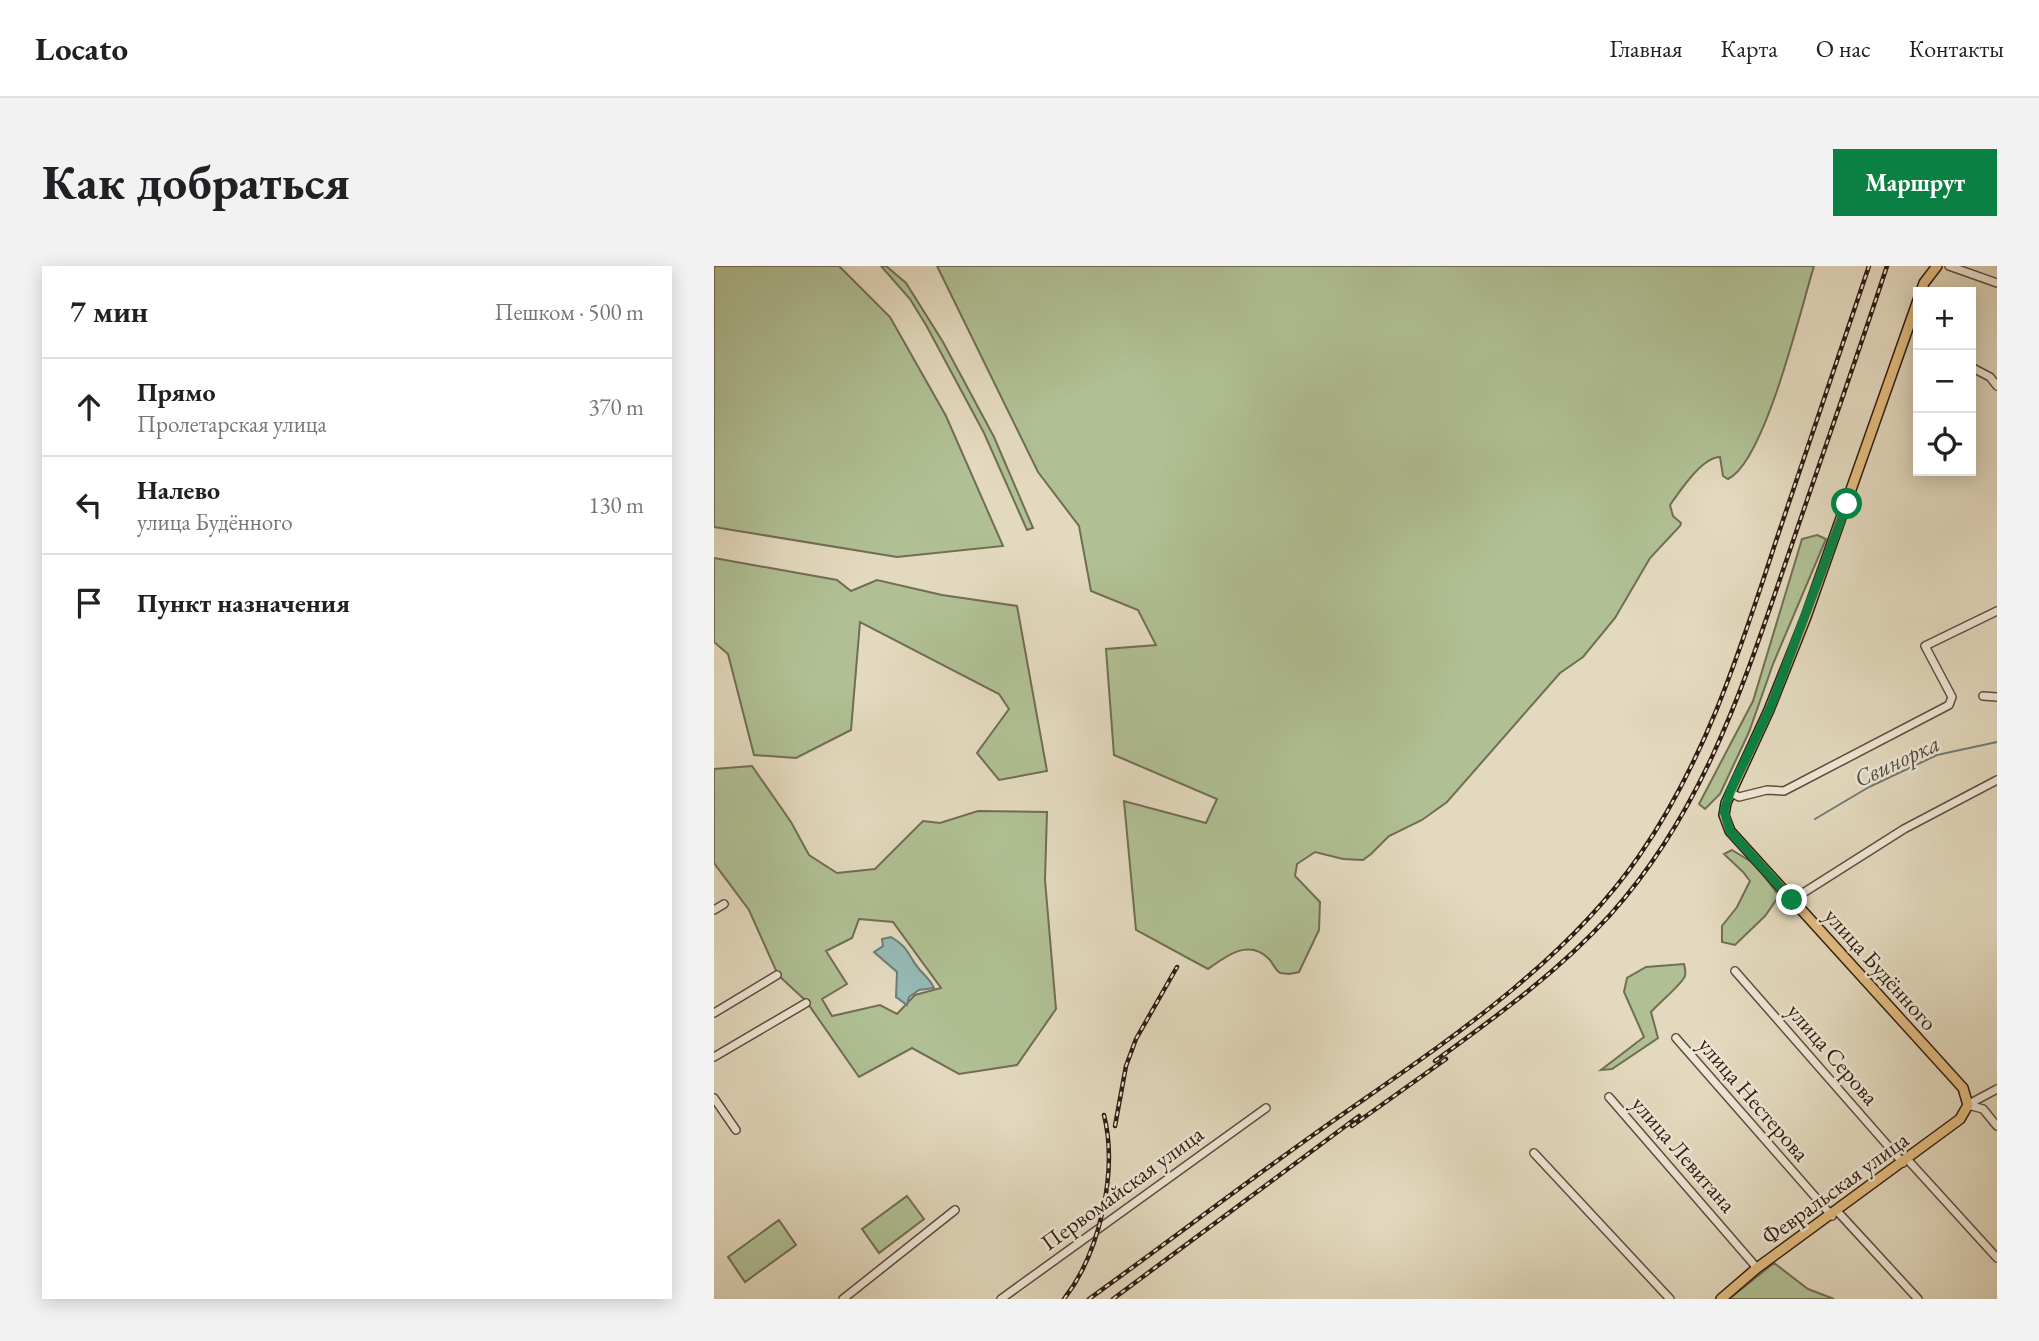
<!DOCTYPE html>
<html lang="ru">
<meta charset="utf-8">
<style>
:root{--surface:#fff;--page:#f2f2f2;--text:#202124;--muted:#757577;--line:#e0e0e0;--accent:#0b8043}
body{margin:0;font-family:"EB Garamond",serif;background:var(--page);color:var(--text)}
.controls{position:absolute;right:21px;top:21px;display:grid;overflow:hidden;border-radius:0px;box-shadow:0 4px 18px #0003}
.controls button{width:63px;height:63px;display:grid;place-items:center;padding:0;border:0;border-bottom:2px solid var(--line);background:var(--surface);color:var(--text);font:35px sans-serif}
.stop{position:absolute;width:21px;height:21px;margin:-16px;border:5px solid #0b8043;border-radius:50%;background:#fff}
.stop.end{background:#0b8043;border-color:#fff;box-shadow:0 2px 7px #0008}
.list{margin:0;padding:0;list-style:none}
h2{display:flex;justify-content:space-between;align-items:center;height:91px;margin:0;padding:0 28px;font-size:30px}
h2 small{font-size:23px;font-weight:400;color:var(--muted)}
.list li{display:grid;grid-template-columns:46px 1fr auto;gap:21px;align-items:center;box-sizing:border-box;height:98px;padding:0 28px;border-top:2px solid var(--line)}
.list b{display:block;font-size:26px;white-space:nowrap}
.list p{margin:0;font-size:23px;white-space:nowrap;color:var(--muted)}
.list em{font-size:23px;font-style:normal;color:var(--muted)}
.icon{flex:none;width:38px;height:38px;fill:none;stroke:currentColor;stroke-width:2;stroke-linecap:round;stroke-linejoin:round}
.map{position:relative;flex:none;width:1283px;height:1033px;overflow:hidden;border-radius:0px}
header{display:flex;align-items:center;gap:42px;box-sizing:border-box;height:98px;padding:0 35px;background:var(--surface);border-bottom:2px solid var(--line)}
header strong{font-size:33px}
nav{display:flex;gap:38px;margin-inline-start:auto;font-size:24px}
.intro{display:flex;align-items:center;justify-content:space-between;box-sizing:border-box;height:168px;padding:0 42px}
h1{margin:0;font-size:49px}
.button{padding:18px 32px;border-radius:0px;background:var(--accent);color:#fff;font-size:24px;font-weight:700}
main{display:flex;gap:42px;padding:0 42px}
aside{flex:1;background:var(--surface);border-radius:0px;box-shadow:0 4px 18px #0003}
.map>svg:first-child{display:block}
.green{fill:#b0c094;stroke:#706e53;stroke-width:2;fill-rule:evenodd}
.water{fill:#95bab5;stroke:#6d7b74;stroke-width:2}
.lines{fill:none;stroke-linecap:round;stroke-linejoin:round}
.stream{stroke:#6d7b74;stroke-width:2}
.minor-casing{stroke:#5e4b3d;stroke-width:10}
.major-casing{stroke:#311c12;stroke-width:12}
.minor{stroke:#ede6d5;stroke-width:7}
.major{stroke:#e2bc7f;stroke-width:9}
.rail-casing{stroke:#311c12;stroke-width:4.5}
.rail{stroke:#ede6d5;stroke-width:2;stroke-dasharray:5;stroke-linecap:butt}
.route{stroke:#0b8043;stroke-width:9}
.labels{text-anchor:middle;stroke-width:5;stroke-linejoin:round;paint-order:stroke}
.street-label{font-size:23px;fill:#311c12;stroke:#ede6d5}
.water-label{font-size:24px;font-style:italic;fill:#4f4b43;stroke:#ede6d5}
</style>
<header>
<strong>Locato</strong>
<nav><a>Главная</a><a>Карта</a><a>О нас</a><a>Контакты</a></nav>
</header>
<div class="intro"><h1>Как добраться</h1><a class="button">Маршрут</a></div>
<main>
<aside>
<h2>7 мин<small>Пешком · 500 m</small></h2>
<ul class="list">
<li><svg class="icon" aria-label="ahead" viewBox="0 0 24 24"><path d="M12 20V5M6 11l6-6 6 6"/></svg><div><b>Прямо</b><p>Пролетарская улица</p></div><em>370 m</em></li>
<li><svg class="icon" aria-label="left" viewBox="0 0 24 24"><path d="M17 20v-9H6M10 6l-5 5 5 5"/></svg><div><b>Налево</b><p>улица Будённого</p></div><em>130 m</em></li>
<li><svg class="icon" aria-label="arrive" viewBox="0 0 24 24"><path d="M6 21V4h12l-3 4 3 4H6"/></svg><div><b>Пункт назначения</b></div></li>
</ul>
</aside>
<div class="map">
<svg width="1283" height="1033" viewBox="0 0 1283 1033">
<rect width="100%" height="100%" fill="#e3d9be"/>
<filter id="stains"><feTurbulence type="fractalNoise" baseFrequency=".00286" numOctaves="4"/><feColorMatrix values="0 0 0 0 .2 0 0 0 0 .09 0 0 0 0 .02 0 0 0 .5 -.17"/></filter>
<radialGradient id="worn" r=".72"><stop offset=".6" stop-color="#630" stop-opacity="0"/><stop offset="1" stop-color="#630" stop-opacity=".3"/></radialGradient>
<!-- green -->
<path class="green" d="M 0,0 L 125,0 L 176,51 L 232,150 L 289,280 L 183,291 L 0,261 Z
M 167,0 L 172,0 L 192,17 L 229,76 L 280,171 L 319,262 L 313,264 L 270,167 L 212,59 L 196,33 Z
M 223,0 L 1100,0 C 1087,42 1051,196 1014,213 L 1009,210 L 1006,191 C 988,191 966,225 956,239 L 959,250 L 967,257 L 966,260 L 936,292 L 901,352 L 869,391 L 846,407 L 733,536 L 708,554 L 675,570 L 657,588 L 649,594 L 629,593 L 601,586 L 583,598 L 581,610 L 606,636 L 605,664 L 585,706 L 575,708 L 566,707 C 560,703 560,698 555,693 C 535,672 512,690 494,703 L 422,664 L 410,535 L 492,557 L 503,533 L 400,489 L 392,383 L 442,379 L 424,344 L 377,325 L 365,260 L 324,206 Z
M 1103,269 L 1112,273 L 1059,398 L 1035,466 L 1006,528 L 991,543 L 985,538 L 1039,435 L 1088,273 Z
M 0,292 L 123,314 L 137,325 L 163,314 L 228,329 L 303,340 L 333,505 L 285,514 L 263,487 L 295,443 L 285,428 L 146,356 L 137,464 L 82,492 L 40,489 L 14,388 L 0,376 Z
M 38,500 L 77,556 L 95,589 L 123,607 L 161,603 L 209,555 L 226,557 L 264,545 L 333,546 L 331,614 L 342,743 L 303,799 L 245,808 L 198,782 L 145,811 L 92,735 L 64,709 L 35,644 L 0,597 L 0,503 ZM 145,653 L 179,656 L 227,722 L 201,729 L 183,748 L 166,739 L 118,750 L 108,733 L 133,718 L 112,685 L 138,672 Z
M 1018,584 L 1041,598 L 1065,630 L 1051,650 L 1021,679 L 1008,676 L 1008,660 L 1023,641 L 1036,615 L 1029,606 L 1010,588 Z
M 970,698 C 971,703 972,705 971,710 C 969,717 944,738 937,746 L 944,772 L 898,803 L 887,804 L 930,771 L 910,726 L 913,712 L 932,701 Z
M 193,930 L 210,953 L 165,987 L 148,963 Z
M 65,954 L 82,979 L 31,1016 L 14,991 Z
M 1060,997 L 1094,1023 L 1120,1033 L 1015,1033 Z"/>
<!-- water -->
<path class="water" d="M 177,671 C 195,681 194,690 205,703 C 211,710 216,713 220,722 L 205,724 L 195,731 L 193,739 L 182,731 L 183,706 L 160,686 L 169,680 L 168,673 Z"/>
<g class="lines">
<!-- stream -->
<path class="stream" d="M 1101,553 L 1155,521 L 1223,489 L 1283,476"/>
<!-- minor casing -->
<g class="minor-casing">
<path id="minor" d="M 1235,0 L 1283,17
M 1257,101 L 1276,111 L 1283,120
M 1269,430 L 1283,431
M 1016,526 L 1025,531 L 1053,524 L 1070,525 L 1235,439 L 1238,431 L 1211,380 L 1283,345
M 1078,634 L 1190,563 L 1283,514
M 0,644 L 10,638
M 1021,705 L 1189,897
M 0,747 L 63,709
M 962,772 L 1118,950
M 0,791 L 92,737
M 895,831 L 1043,1002
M 0,832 L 22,864
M 1255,838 L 1283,823
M 1254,839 L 1269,843 L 1283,860
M 820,887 L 956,1033
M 1193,893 L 1283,992
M 1123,945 L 1204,1033
M 129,1033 L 241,944
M 287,1033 L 552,842"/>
</g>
<!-- major casing -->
<g class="major-casing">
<path id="major" d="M 1207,26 L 1210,17 L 1223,0
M 1007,1033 L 1043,1002 L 1246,853 L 1254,839 L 1249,822 L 1016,565 L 1010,549 L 1012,537 L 1055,444 L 1092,351 L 1204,34"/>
</g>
<!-- minor -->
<use href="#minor" class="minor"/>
<!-- major -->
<use href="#major" class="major"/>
<!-- rail casing -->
<g class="rail-casing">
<path id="rail" d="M 721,795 C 783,750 844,706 896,649 C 992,542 1031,414 1077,281 C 1109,187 1142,94 1173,0
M 401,860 L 412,800 L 422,773 L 463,701
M 638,860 L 732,793
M 350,1033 C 386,987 404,905 390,849
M 375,1033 C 450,979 523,923 599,869 C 713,788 844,707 925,590 C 993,492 1027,381 1064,269 C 1094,179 1125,90 1155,0
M 399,1033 L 645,850"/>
</g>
<!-- rail -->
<use href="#rail" class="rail"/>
</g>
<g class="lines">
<!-- route -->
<path class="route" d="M 1078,634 L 1016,565 L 1010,545 L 1016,526 L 1057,440 L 1133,238"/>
</g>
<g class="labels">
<!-- street labels -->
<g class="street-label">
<text transform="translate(1167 703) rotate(48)" y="8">улица Будённого</text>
<text transform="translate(1119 788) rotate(49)" y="8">улица Серова</text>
<text transform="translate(1040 833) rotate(49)" y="8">улица Нестерова</text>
<text transform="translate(970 888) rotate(49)" y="8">улица Левитана</text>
<text transform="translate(408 922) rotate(-36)" y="8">Первомайская улица</text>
<text transform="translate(1121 922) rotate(-36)" y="8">Февральская улица</text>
</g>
<!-- water labels -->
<g class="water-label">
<text transform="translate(1183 495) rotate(-25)" y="8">Свинорка</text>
</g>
</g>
<rect width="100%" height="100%" filter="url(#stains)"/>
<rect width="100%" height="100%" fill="url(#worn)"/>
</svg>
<div class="controls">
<button>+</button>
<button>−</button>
<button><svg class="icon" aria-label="locate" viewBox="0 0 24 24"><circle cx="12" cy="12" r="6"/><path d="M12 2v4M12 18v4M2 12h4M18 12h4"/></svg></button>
</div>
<div class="stop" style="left:1133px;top:238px"></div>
<div class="stop end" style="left:1078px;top:634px"></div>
</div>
</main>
